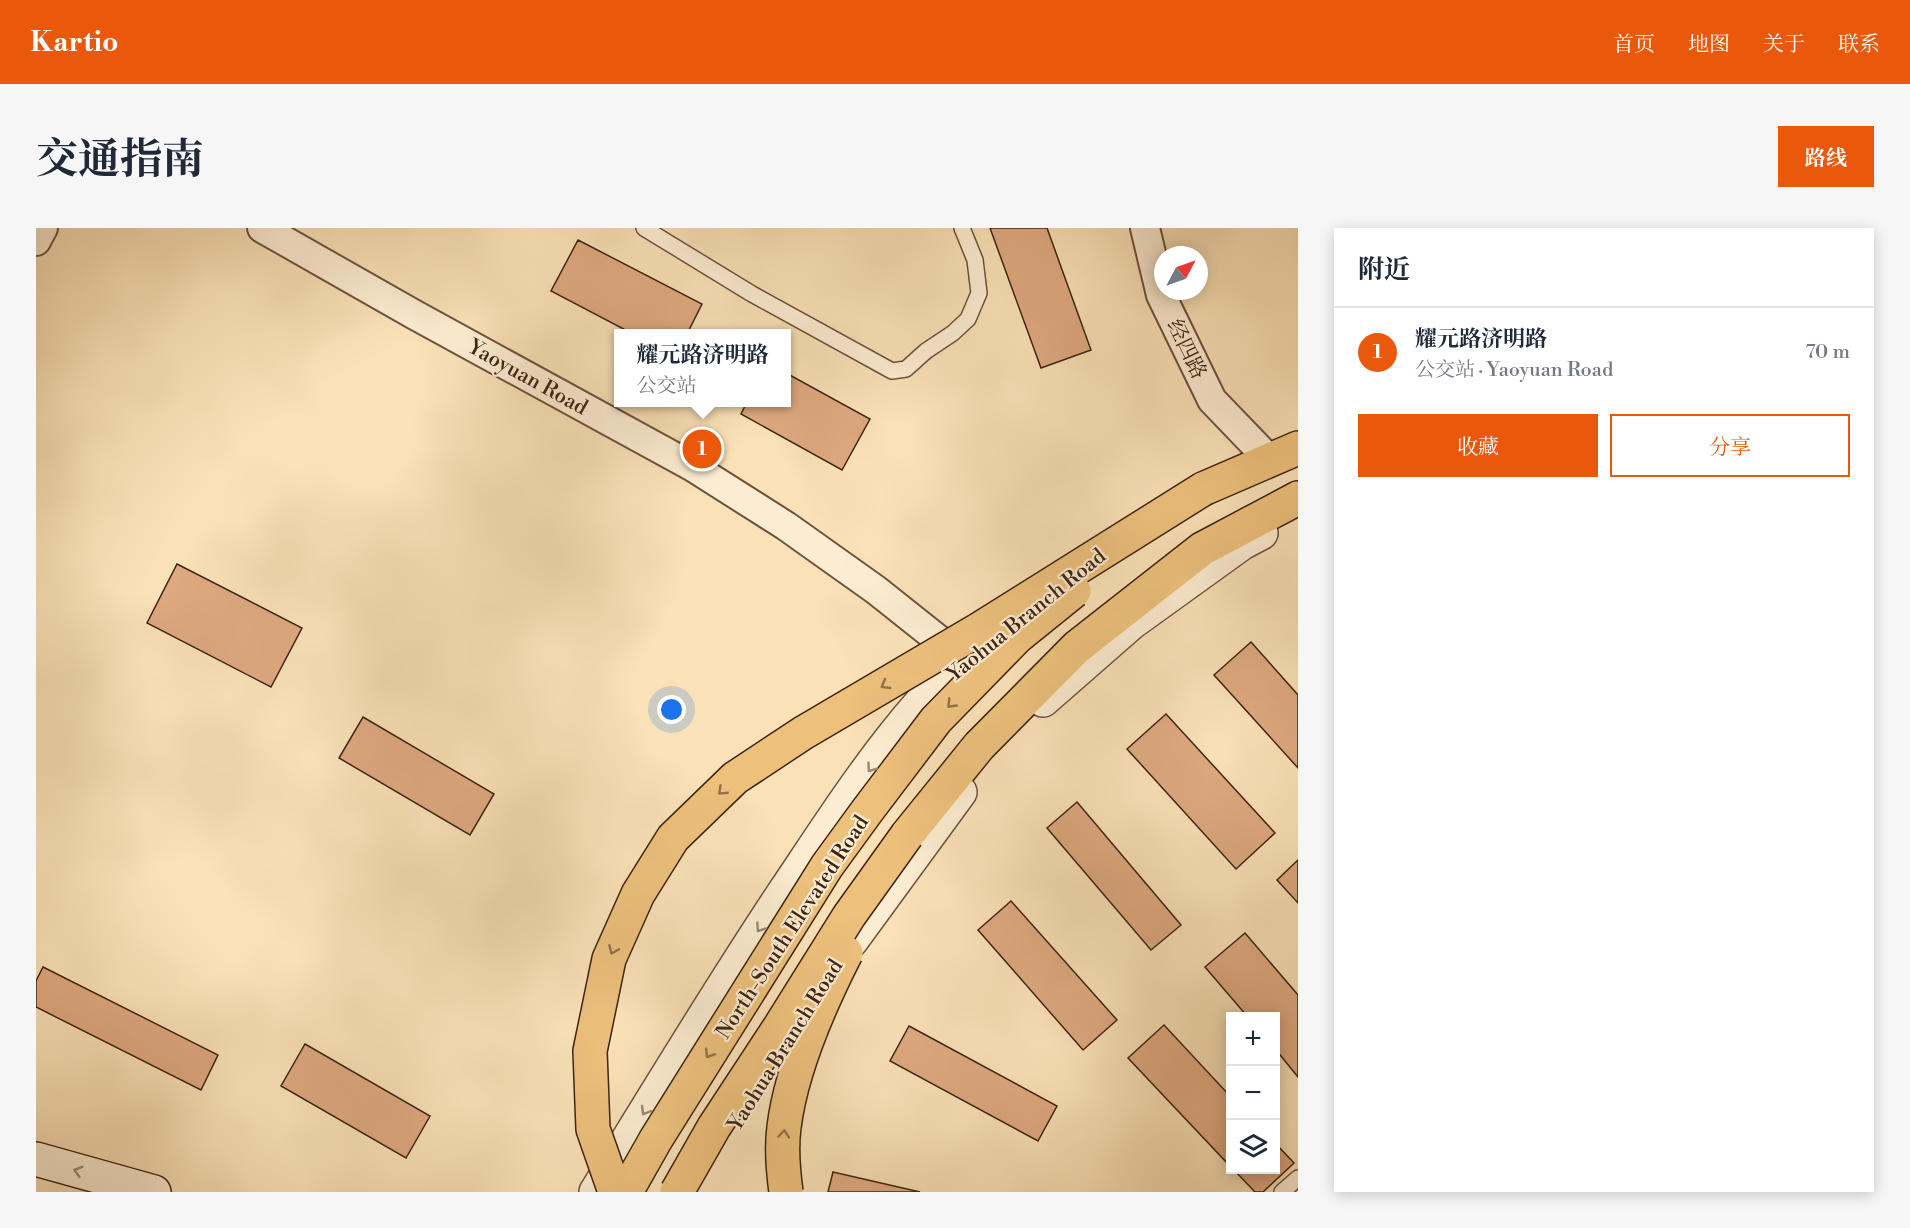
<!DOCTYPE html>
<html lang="zh">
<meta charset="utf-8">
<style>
:root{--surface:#fff;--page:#f6f6f7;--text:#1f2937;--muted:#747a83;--line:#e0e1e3;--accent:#ea580c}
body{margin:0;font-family:"Libre Bodoni","Noto Serif SC",serif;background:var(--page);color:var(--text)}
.controls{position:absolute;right:18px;bottom:18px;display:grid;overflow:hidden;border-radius:0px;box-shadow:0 3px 15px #0003}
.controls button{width:54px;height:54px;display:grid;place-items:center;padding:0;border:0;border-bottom:2px solid var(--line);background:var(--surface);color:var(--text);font:30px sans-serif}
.compass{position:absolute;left:1118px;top:18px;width:54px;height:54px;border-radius:50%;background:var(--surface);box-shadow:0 3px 15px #0003;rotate:49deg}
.you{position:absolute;left:636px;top:482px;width:21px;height:21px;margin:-15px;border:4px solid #fff;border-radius:50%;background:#1a73e8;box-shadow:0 0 0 9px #1a73e833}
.badge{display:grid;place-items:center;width:39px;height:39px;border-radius:50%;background:var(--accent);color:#fff;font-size:20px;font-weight:700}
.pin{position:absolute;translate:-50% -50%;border:3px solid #fff;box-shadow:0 2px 6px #0006}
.popup{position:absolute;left:578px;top:101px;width:177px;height:78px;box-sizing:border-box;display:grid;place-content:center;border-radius:0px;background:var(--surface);filter:drop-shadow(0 2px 4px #0005);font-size:20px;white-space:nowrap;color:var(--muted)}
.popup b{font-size:22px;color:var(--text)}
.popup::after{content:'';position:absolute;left:50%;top:100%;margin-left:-12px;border:12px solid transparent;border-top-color:var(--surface)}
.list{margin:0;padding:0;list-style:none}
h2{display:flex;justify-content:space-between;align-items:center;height:78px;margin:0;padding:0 24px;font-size:26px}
h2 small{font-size:20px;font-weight:400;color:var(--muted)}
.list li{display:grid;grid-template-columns:39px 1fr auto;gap:18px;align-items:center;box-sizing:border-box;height:90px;padding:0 24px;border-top:2px solid var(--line)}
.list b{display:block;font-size:22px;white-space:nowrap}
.list p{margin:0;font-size:20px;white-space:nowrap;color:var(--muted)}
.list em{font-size:20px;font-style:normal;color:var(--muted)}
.actions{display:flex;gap:12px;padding:18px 24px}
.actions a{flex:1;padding:14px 0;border:2px solid var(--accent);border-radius:0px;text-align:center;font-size:21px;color:var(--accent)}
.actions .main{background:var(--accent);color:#fff}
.icon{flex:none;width:33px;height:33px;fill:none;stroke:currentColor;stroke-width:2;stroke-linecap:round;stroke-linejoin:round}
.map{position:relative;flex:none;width:1262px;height:964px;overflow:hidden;border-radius:0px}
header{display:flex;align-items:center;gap:36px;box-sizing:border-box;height:84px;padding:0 30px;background:var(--accent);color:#fff}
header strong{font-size:28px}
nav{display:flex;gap:33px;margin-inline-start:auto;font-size:21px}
.intro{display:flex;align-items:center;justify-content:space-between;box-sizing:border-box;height:144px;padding:0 36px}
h1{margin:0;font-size:42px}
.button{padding:15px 27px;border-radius:0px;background:var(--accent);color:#fff;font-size:21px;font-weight:700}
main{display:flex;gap:36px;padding:0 36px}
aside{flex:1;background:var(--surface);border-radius:0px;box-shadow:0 3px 15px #0003}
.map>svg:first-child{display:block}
.building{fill:#dfa980;stroke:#3c2414;stroke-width:1.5}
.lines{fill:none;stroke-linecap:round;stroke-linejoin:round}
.service-casing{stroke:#6c533d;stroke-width:18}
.minor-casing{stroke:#6c533d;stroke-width:32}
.tertiary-casing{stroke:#6c533d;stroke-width:36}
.secondary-casing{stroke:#3c2414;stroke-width:36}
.trunk-casing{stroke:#3c2414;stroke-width:36}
.service{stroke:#fcecd1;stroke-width:15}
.minor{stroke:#fcecd1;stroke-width:28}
.tertiary{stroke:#fcecd1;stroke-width:33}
.secondary{stroke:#fcecd1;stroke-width:33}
.trunk{stroke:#edc07c;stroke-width:33}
.trunk-bridge-casing{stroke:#3c2414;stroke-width:36;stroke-linecap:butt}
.trunk-bridge{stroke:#edc07c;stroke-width:33}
.oneway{stroke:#947248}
.oneway2{stroke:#9c8872}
.labels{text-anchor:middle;stroke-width:4.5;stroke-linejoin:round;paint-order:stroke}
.street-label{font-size:21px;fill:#3c2414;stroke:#fcecd1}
</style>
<header>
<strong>Kartio</strong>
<nav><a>首页</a><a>地图</a><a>关于</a><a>联系</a></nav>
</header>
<div class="intro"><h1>交通指南</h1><a class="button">路线</a></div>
<main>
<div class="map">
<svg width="1262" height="964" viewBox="0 0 1262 964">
<rect width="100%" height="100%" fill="#fae1b8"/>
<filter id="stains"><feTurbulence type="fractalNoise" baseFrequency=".00333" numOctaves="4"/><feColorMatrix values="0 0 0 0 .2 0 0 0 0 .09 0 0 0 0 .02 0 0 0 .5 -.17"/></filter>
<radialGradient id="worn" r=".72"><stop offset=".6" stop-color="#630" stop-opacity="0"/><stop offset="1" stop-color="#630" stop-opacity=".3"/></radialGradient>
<!-- building -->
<path class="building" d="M 954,0 L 1011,0 L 1055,122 L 1005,140 Z
M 542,12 L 666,76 L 651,106 L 597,106 L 515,63 Z
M 750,145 L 834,191 L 806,242 L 705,186 L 711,174 L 750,174 Z
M 141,336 L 266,400 L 235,459 L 111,395 Z
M 1215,414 L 1262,467 L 1262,540 L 1178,447 Z
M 1130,486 L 1239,605 L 1200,641 L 1091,521 Z
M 327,489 L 458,566 L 434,607 L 303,530 Z
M 1041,574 L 1145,697 L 1115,722 L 1011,600 Z
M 1262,632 L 1262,675 L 1241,652 Z
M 975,673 L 1081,792 L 1047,822 L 942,702 Z
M 1209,705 L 1262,767 L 1262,849 L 1240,822 L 1240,788 L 1211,788 L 1169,739 Z
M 7,739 L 182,827 L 165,862 L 0,779 L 0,753 Z
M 1128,797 L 1194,868 L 1194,938 L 1092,830 Z
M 873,798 L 1021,878 L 1002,913 L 854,833 Z
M 269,816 L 394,888 L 370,930 L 245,858 Z
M 1240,916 L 1258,935 L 1227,964 L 1219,964 L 1198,942 L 1240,942 Z
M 797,944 L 884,964 L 792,964 Z"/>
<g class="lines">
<!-- service casing -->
<g class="service-casing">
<path id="service" d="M 608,0 L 716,66 L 856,143 L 870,141 L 890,123 L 917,105 L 932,91 L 943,65 L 939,32 L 926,0
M 1246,964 L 1262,950"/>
</g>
<!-- minor casing -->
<g class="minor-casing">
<path id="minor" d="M 226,0 L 379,87 L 657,239 L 750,298 L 840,362 L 928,432
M 1109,0 L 1125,67 L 1176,172 L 1225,223
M 0,13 L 7,0"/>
</g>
<!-- tertiary casing -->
<g class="tertiary-casing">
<path id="tertiary" d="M 1007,472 L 1095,395 L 1206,315 L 1225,305
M 815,713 L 924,564
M 560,964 C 622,863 683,762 749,663 C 792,599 834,533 885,475 C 911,445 942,420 973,396"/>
</g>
<!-- secondary casing -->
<g class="secondary-casing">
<path id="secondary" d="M 0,931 L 118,964"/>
</g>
<!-- trunk casing -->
<g class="trunk-casing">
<path id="trunk" d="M 1167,261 L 1262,220
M 871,607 L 943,518 L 1041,419 L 1166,321 L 1262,270"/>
</g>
<!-- service -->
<use href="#service" class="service"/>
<!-- minor -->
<use href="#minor" class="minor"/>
<!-- tertiary -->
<use href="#tertiary" class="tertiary"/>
<!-- secondary -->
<use href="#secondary" class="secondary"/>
<!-- trunk -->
<use href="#trunk" class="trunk"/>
<!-- trunk-bridge casing -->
<g class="trunk-bridge-casing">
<path id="trunk-bridge" d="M 579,964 L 557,901 L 554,823 L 573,731 L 602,666 L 637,610 L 699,550 L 767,505 L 942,402 L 1167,261
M 590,964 L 620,911 L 791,638 L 831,583 L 900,492 L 981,409 L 1038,363
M 641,964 L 678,899 L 743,800 L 813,688 L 871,607
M 750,964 C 747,942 745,921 748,899 C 755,843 784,776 810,725"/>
</g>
<!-- trunk-bridge -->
<use href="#trunk-bridge" class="trunk-bridge"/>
</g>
<!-- one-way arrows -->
<defs><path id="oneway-chevron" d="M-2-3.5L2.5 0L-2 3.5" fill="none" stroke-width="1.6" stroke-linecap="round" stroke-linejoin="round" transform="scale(1.5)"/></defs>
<g class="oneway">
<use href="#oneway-chevron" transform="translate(849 457) rotate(150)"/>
<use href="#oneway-chevron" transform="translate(915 476) rotate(134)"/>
<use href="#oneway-chevron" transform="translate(686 563) rotate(136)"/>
<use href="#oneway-chevron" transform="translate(577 722) rotate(113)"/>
<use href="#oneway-chevron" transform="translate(673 826) rotate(122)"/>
<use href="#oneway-chevron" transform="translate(748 906) rotate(-85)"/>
</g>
<g class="oneway2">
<use href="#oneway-chevron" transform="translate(835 540) rotate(126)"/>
<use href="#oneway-chevron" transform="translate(724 700) rotate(124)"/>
<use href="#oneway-chevron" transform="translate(609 883) rotate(121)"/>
<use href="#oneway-chevron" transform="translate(42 943) rotate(-164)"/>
</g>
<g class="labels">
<!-- street labels -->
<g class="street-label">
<text transform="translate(1151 121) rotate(64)" y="7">经四路</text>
<text transform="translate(492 149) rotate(29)" y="7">Yaoyuan Road</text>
<text transform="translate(990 387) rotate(-39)" y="7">Yaohua Branch Road</text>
<text transform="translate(756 699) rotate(-57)" y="7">North-South Elevated Road</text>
<text transform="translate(749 817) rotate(-58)" y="7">Yaohua Branch Road</text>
</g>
</g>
<rect width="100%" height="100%" filter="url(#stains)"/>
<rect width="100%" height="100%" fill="url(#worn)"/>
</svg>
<div class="controls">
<button>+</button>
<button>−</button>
<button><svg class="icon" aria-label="layers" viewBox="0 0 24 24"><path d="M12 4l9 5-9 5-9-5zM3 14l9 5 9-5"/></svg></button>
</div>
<svg class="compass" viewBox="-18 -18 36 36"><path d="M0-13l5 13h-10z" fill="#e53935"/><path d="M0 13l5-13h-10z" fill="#747a83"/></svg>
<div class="you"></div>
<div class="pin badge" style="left:666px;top:221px">1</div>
<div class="popup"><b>耀元路济明路</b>公交站</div>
</div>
<aside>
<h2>附近<small></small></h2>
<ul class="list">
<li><span class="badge">1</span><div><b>耀元路济明路</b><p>公交站 · Yaoyuan Road</p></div><em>70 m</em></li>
</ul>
<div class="actions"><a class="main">收藏</a><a>分享</a></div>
</aside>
</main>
